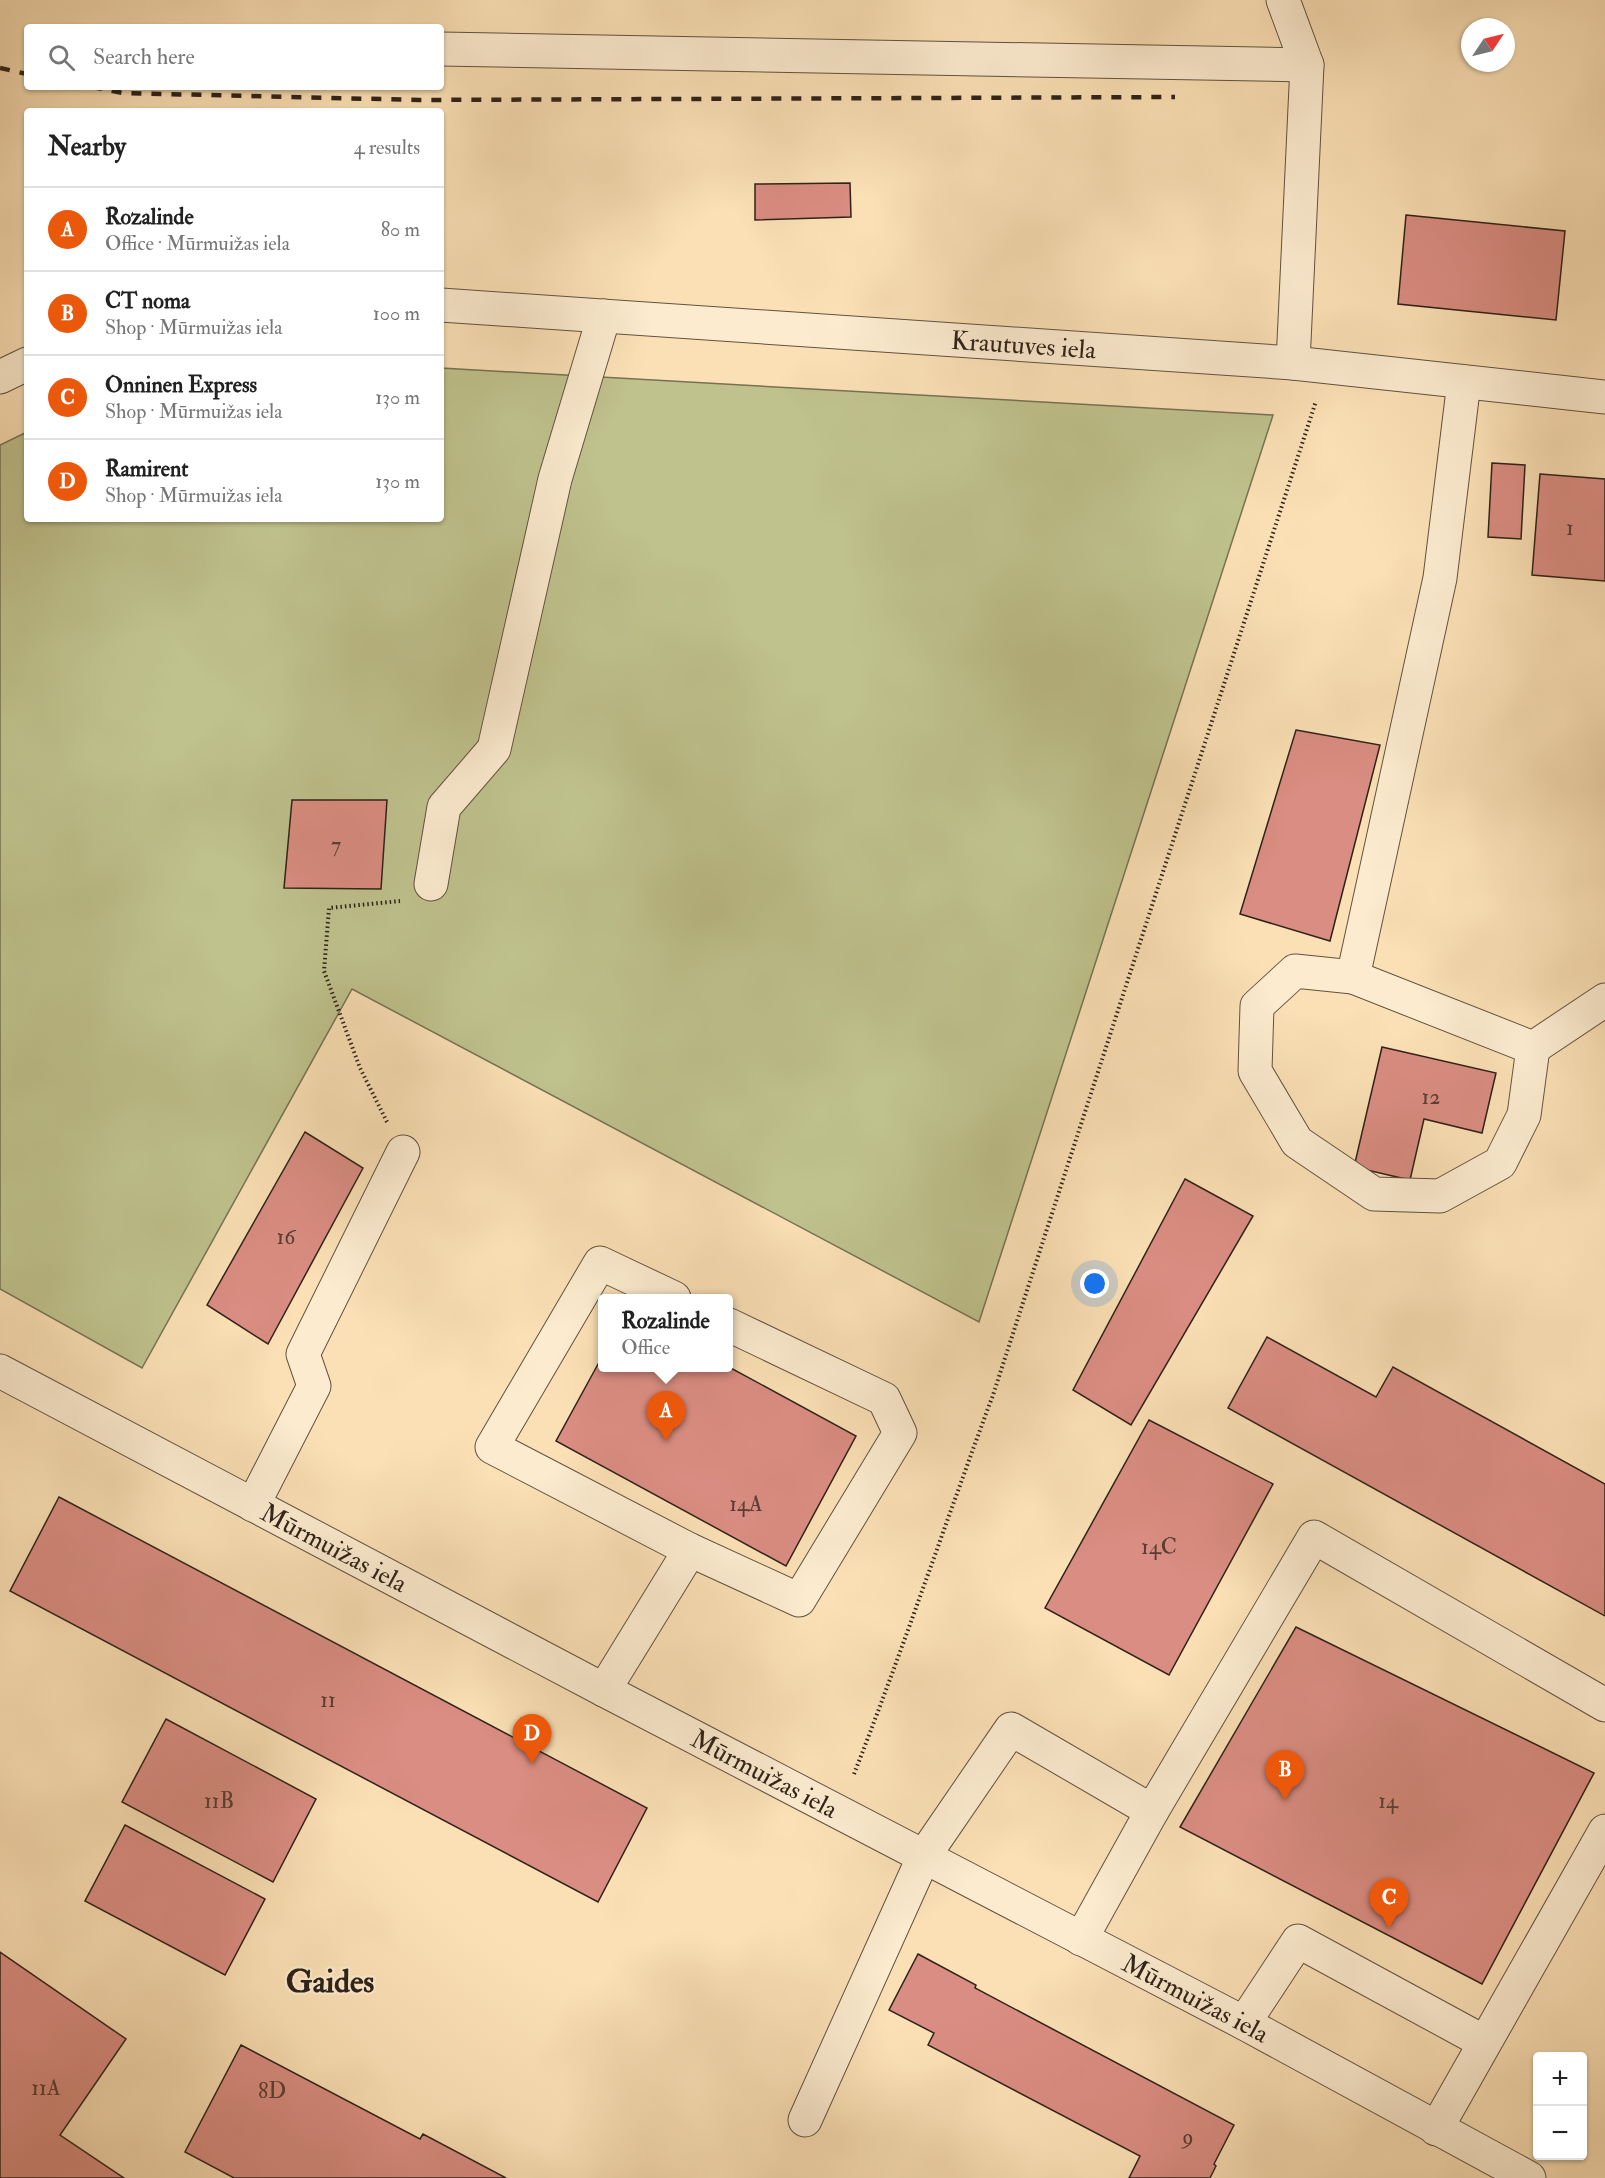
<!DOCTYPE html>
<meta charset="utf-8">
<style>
:root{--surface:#fff;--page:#f2f2f2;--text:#222;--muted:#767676;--line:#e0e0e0;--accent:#ea580c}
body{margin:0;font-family:"IM FELL Double Pica",serif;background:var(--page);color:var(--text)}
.controls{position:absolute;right:18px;bottom:18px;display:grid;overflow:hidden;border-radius:6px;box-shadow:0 2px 4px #0004}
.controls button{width:54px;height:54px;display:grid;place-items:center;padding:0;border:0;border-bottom:2px solid var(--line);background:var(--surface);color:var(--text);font:30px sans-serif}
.compass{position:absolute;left:1461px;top:18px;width:54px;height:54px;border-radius:50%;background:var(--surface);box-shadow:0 2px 4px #0004;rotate:55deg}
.you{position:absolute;left:1095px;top:1284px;width:21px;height:21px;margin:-15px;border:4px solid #fff;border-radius:50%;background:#1a73e8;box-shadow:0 0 0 9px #1a73e833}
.badge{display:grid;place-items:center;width:39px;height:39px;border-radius:50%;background:var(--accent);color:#fff;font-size:20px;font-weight:700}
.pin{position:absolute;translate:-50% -50px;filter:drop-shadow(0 2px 3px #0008)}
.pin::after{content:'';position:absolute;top:32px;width:21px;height:18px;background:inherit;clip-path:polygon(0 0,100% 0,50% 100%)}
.popup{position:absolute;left:598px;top:1294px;width:135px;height:78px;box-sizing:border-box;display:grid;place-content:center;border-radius:6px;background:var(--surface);filter:drop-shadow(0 2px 4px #0005);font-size:20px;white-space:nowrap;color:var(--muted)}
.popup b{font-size:22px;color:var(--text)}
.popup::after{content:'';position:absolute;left:50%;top:100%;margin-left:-12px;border:12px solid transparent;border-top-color:var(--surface)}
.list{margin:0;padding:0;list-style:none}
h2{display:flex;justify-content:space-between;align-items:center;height:78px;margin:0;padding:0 24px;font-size:26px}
h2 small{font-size:20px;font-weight:400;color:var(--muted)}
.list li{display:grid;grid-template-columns:39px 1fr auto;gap:18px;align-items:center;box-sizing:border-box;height:84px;padding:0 24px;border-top:2px solid var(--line)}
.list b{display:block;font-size:22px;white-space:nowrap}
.list p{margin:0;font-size:20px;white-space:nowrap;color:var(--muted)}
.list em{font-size:20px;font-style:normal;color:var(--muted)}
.icon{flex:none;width:33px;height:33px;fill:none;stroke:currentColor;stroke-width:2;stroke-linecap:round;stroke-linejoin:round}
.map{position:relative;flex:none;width:1605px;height:2178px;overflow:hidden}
.search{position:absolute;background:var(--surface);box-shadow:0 2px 4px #0004;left:24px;top:24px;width:420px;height:66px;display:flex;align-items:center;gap:15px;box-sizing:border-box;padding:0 21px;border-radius:6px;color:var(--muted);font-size:22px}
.panel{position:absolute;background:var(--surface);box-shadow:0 2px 4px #0004;left:24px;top:108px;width:420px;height:414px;border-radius:6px}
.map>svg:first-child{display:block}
.green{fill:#bfc28d;stroke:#767253;stroke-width:1.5}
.building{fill:#da8d82;stroke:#2e2219;stroke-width:1.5}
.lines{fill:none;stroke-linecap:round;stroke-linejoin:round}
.minor-casing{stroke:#615240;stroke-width:35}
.path{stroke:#2e2219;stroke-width:4;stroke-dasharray:1.5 3;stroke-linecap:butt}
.minor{stroke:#fcebcf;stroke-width:33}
.rail{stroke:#2e2219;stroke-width:4.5;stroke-dasharray:10 10;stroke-linecap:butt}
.labels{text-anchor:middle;stroke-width:4.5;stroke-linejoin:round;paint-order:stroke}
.number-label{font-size:22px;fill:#593d33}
.street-label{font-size:26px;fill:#2e2219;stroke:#fcebcf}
.district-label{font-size:32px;font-weight:bold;fill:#2e2219;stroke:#fcebcf}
</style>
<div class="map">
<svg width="1605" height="2178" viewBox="0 0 1605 2178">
<rect width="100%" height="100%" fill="#fbe0b5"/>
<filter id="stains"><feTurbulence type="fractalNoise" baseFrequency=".00333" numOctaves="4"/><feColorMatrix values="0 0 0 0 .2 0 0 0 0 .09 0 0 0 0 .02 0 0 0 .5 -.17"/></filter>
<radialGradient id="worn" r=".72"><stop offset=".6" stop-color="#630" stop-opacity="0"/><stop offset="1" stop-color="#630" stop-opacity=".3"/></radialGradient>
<!-- green -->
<path class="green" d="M 441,368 L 1273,415 L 979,1322 L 352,989 L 142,1368 L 0,1289 L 0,445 L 27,432 L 27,519 L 441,519 Z"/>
<!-- building -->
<path class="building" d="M 850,183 L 851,217 L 755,220 L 755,184 Z
M 1406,215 L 1565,231 L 1556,320 L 1398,304 Z
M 1492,463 L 1525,465 L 1521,539 L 1488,537 Z
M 1540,474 L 1605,479 L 1605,581 L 1532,575 Z
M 1296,730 L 1380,745 L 1330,941 L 1240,914 Z
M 292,800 L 387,800 L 381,889 L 284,888 Z
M 1382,1047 L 1496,1073 L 1482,1133 L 1424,1119 L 1410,1180 L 1354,1167 Z
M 305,1132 L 363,1168 L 268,1344 L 207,1305 Z
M 1185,1179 L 1253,1216 L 1131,1425 L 1073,1390 Z
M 1267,1337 L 1376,1397 L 1393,1367 L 1605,1484 L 1605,1616 L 1228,1408 Z
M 603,1355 L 603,1368 L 729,1367 L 856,1436 L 786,1566 L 556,1441 Z
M 1149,1420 L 1273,1484 L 1169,1675 L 1045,1608 Z
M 59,1497 L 647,1808 L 598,1902 L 10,1591 Z
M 1296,1627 L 1594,1773 L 1482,1984 L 1180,1827 Z
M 166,1719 L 316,1799 L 273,1882 L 122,1802 Z
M 125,1825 L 265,1899 L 225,1975 L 85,1901 Z
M 0,1952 L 126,2039 L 60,2135 L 124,2178 L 0,2178 Z
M 918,1954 L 976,1985 L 975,1988 L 1234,2125 L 1214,2164 L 1216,2166 L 1210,2178 L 1129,2178 L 1140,2156 L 928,2045 L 934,2033 L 889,2010 Z
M 241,2045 L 420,2139 L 423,2134 L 506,2178 L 234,2178 L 185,2152 Z"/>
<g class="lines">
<!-- minor casing -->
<g class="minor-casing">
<g id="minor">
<path d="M 1283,0 L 1307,65 L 1293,363"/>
<path d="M 441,49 L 1307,65"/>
<path id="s1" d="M 441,305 L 1293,363 L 1605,397"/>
<path d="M 0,377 L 27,364"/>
<path d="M 1464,382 L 1440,578 L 1353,977 L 1533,1048 L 1605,1000"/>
<path d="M 431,884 L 444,807 L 494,749 L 555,479 L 604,316"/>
<path d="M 1353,977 L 1295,971 L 1257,1006 L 1255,1071 L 1297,1142 L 1374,1194 L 1440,1196 L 1500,1163 L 1524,1115 L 1533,1048"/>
<path d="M 674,1298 L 600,1263 L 492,1447 L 690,1550 L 799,1600 L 900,1433 L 884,1399 L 729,1325"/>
<path id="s2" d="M 0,1371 L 604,1690 L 1244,2023 L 1529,2178"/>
<path d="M 253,1505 L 314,1386 L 303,1354 L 403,1152"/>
<path d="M 604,1690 L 690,1550"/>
<path d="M 1152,1811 L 1314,1537 L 1605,1705"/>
<path d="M 1244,2023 L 1298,1941 L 1484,2042"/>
<path d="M 805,2120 L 924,1856 L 1011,1729 L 1152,1811 L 1081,1939"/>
<path d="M 1436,2129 L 1605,1831"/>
</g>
</g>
<!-- path -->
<path class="path" d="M 387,1122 L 360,1068 L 324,971 L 329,908 L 400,901
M 854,1774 C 903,1649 946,1521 993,1395 L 1316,401"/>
<!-- minor -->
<use href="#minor" class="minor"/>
<!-- rail -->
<path class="rail" d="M 0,68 L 27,74
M 92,87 L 123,93 L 419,100 L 1175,97"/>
</g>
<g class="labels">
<!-- number labels -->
<g class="number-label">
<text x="1570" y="535">1</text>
<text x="336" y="852">7</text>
<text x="1431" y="1104">12</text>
<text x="286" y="1244">16</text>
<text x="746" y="1511">14A</text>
<text x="1159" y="1554">14C</text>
<text x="328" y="1707">11</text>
<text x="219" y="1808">11B</text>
<text x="1388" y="1808">14</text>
<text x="46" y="2095">11A</text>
<text x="272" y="2098">8D</text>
<text x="1188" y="2144">9</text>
</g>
<!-- street labels -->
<g class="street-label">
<text dy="9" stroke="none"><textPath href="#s1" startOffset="584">Krautuves iela</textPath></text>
<text dy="9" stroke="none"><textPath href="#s2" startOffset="378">Mūrmuižas iela</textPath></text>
<text dy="9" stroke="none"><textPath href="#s2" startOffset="864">Mūrmuižas iela</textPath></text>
<text dy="9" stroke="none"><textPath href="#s2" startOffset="1350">Mūrmuižas iela</textPath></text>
</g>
<!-- district labels -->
<g class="district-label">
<text x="330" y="1992">Gaides</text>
</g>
</g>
<rect width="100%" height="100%" filter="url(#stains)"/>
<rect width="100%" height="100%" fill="url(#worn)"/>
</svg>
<div class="controls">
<button>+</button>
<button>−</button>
</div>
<svg class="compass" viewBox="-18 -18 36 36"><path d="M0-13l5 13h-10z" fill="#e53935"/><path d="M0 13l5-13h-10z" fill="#767676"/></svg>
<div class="you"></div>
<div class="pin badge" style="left:666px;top:1441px">A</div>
<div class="popup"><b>Rozalinde</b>Office</div>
<div class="pin badge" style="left:1285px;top:1800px">B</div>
<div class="pin badge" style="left:1389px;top:1928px">C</div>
<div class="pin badge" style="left:532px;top:1764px">D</div>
<div class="search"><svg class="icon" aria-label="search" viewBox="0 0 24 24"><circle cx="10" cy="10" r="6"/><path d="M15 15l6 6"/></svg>Search here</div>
<section class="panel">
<h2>Nearby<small>4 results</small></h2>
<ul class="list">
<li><span class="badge">A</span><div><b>Rozalinde</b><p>Office · Mūrmuižas iela</p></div><em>80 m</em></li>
<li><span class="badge">B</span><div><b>CT noma</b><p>Shop · Mūrmuižas iela</p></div><em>100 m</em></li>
<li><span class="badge">C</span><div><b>Onninen Express</b><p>Shop · Mūrmuižas iela</p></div><em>130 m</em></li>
<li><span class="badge">D</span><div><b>Ramirent</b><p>Shop · Mūrmuižas iela</p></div><em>130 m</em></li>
</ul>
</section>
</div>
